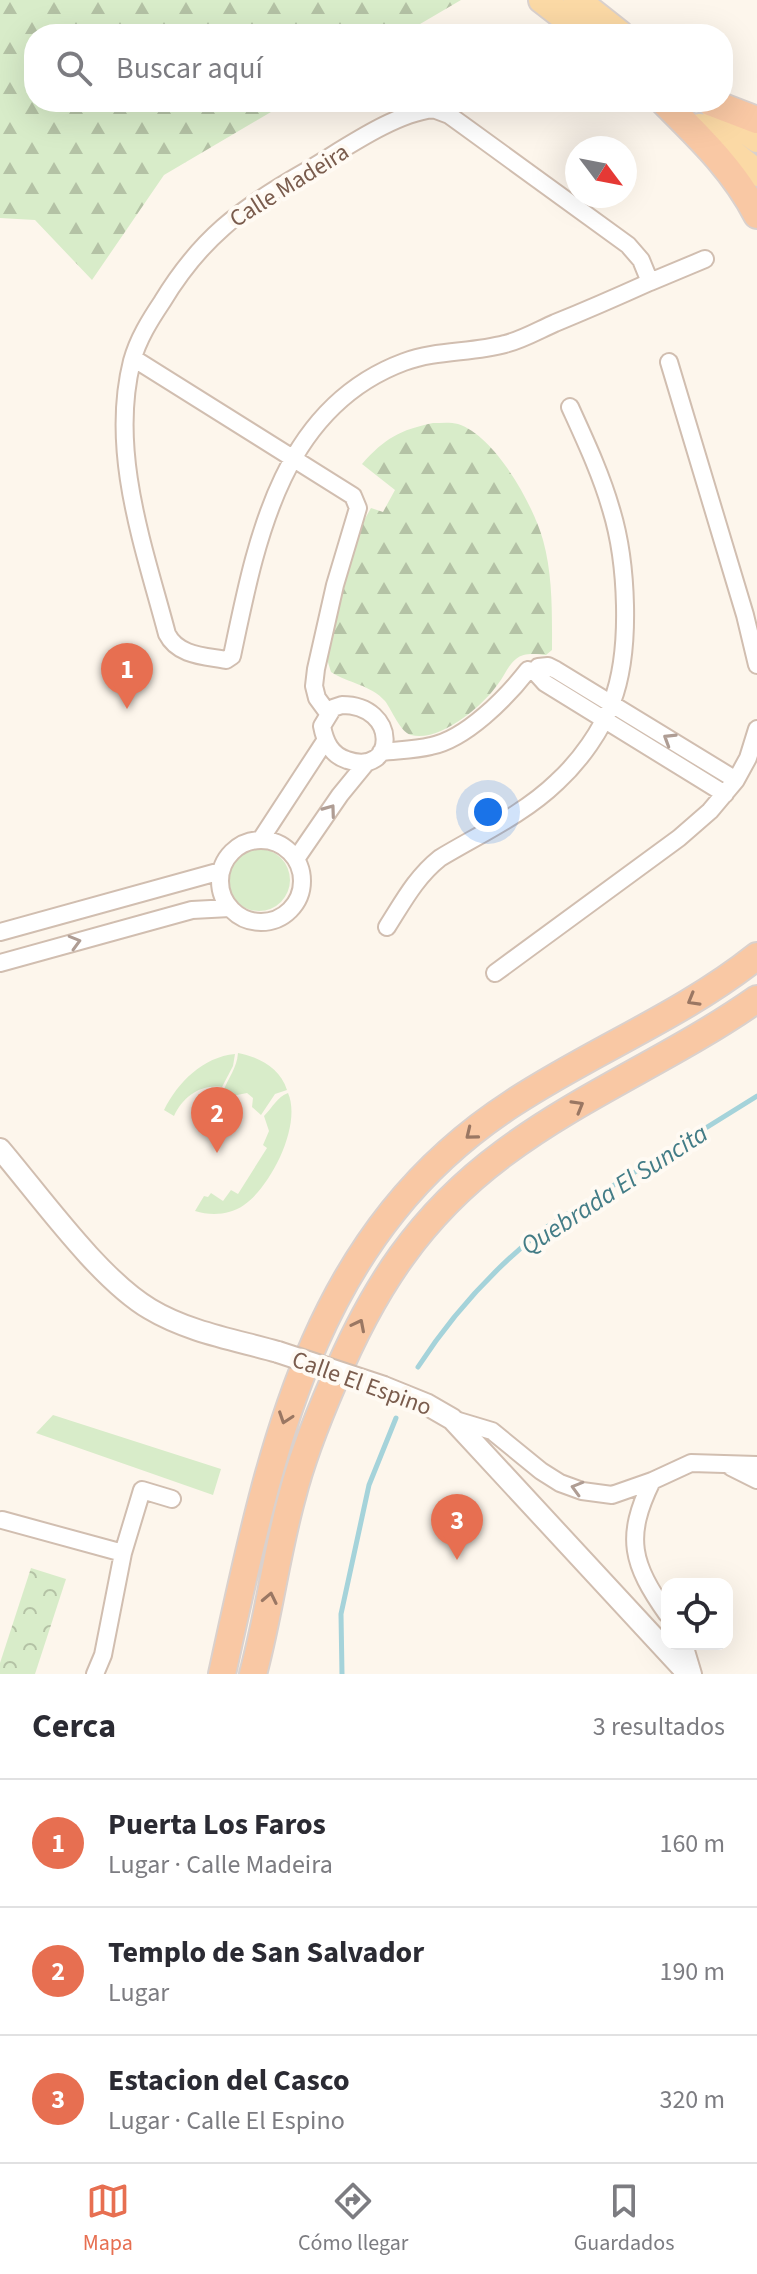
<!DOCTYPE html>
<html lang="es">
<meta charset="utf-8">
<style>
:root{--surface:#fff;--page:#f2f2f3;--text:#2b2b33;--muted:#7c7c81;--line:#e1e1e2;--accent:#e76f51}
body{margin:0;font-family:"Source Sans 3",sans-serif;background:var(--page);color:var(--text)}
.controls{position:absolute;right:24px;bottom:24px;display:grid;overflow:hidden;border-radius:16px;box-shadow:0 8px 32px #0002}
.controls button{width:72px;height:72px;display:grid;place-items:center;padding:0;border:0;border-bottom:2px solid var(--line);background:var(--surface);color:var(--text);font:40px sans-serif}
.compass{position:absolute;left:565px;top:136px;width:72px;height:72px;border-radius:50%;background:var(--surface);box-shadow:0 8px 32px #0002;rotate:122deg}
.you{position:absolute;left:488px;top:812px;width:28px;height:28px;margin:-20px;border:6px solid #fff;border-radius:50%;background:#1a73e8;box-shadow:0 0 0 12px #1a73e833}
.badge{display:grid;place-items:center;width:52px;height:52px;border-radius:50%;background:var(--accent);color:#fff;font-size:26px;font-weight:700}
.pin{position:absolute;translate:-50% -66px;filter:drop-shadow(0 2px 4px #0008)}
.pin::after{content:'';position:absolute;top:42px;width:28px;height:24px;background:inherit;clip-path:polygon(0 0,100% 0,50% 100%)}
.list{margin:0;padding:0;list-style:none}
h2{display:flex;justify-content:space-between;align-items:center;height:104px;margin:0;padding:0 32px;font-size:34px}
h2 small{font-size:26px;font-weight:400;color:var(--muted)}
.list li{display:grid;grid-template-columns:52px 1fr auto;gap:24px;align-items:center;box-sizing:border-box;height:128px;padding:0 32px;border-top:2px solid var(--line)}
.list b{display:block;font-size:30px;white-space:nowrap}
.list p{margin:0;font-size:26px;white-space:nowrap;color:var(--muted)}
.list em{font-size:26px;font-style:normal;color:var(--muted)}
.icon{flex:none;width:44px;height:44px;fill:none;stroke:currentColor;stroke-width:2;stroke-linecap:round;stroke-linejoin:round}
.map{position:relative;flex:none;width:757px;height:1674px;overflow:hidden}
.search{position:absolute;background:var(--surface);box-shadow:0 8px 32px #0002;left:24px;right:24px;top:24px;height:88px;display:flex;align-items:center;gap:20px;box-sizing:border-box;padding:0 28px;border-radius:32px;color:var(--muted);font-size:30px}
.sheet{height:488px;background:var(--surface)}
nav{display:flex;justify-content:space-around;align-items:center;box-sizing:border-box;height:112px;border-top:2px solid var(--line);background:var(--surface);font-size:22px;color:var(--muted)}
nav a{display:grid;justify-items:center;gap:4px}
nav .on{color:var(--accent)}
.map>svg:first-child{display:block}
.green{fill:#d8ecc9}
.forest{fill:url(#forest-firs)}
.park{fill:url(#park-crowns)}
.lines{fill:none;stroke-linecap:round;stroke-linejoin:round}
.stream{stroke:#a5d3da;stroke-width:5}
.minor-casing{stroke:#d1beb0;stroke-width:20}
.tertiary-casing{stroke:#d1beb0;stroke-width:24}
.primary-casing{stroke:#dad1cd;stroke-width:30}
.trunk-casing{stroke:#dad1cd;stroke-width:30}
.minor{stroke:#fff;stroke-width:16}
.tertiary{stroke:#fff;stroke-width:20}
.primary{stroke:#fbd9a5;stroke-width:26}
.trunk{stroke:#f9c8a4;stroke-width:26}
.tertiary-bridge-casing{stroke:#d1beb0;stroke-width:24;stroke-linecap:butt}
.tertiary-bridge{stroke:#fff;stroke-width:20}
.oneway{stroke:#af9d94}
.oneway2{stroke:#9a7763}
.labels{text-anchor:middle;stroke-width:8;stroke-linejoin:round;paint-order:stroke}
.street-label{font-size:24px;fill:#7a5c4d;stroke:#fffaf3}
.water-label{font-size:26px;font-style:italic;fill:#437c86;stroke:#fffaf3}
</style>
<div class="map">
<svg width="757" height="1674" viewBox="0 0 757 1674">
<defs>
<pattern id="forest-firs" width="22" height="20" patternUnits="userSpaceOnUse" patternTransform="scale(2)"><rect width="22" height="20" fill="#d8ecc9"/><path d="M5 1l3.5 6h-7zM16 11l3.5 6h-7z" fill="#b4c2a5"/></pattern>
<pattern id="park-crowns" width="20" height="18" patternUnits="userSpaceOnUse" patternTransform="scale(2)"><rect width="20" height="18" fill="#d8ecc9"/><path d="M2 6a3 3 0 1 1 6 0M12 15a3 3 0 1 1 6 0" fill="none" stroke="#b4c2a5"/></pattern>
</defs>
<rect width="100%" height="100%" fill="#fdf6ec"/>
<!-- green -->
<path class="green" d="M228 880a31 31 0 1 1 62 0a31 31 0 1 1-62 0Z
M 238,1053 C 259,1057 280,1068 287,1090 L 275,1094 L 261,1115 L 252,1107 L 253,1098 L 247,1093 L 237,1095 L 223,1092 C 228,1078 237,1068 238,1053 Z
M 235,1054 L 233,1066 L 222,1087 C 200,1084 183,1097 174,1116 L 164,1110 C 178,1082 203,1057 235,1054 Z
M 288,1093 C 302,1125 271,1186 244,1205 C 230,1215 211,1216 195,1211 L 204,1196 L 208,1197 L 211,1193 L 223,1201 L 231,1190 L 238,1194 L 267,1148 L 263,1145 L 269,1131 L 264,1116 C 273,1107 277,1097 288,1093 Z
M 53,1415 L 221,1469 L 213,1495 L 36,1433 Z"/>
<!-- forest -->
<path class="forest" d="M 0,0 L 461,0 L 403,34 L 34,34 L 34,102 L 288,102 L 164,175 L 92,280 L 35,220 L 0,218 Z
M 433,423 C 441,423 451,422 458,424 C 495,436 533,504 543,540 C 553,576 552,614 552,650 L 546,655 C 536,654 524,652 516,659 C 508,665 504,677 498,684 C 483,706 439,743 411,735 C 400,732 392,710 385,701 C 371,685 348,683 331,672 L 326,656 C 338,608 345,551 371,508 L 383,512 L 395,490 L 362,464 C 385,438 400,430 433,423 Z"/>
<!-- park -->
<path class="park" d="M 31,1568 L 66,1579 L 35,1674 L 0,1674 L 0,1663 Z"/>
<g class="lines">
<!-- stream -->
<path class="stream" d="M 418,1367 C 453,1313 494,1268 545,1228 L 757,1096
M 342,1674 L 341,1614 L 369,1485 L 396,1418"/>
<!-- minor casing -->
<g class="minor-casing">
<path id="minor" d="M 433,109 L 449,115 L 467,128 L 628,245 L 641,260 L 650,282 C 619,296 587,310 555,323 C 539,330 522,340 505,344 C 472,353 436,350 404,362 C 280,408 256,542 232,656 L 226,660 C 205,656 178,656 167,634 C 144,547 109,452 132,361 C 138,339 150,320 162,302 C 200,239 240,209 303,173 C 340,152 391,114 433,109 Z
M 650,282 L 705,259
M 133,358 L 353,496 L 358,508 L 335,585 L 316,669 L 314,686 L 317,698 L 328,713
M 669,362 L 745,615 L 757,665
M 538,667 L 548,666 L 556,670 L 736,780
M 536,673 L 545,683 L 725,794
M 342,705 C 399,705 397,777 347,760 C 331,755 325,742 322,726 L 333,708 Z
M 381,752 C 398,750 415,750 431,746 C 466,739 506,698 528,670
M 261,839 L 325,741
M220 881a41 41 0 1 1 82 0a41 41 0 1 1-82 0Z
M 296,859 L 340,795 L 367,762
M 387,927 C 403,902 416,877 440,858 C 480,834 524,814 557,782 C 580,761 602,730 612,702 C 632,650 627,561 611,509 C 601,474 585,440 570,407
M 0,932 L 221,871
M 0,963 L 192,910 L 230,908
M 495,973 L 679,838 L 710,811 L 736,780 L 748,758 L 757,729
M 452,1419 L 492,1431 L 541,1471 L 560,1483 L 582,1491 L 612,1495 L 652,1481 L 691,1463 L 757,1465
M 731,1467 L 757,1480
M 652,1481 C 624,1538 632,1564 667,1614
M 2,1520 L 123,1553
M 684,1644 L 693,1674
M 95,1674 L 103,1655 L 123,1553 L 142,1490 L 172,1499"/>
</g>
<!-- tertiary casing -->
<g class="tertiary-casing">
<path id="tertiary" d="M 0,1149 C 40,1196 99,1279 150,1309 C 188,1332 236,1340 278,1352
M 384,1387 L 426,1404 L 452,1419 L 688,1674"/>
</g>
<!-- primary casing -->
<g class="primary-casing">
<path id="primary" d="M 542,0 L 586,34
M 577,0 L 620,34
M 715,108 L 757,139
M 700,127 L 757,173"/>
</g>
<!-- trunk casing -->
<g class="trunk-casing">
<path id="trunk" d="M 664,102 C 699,137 734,170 757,215
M 710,102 L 757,120
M 222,1674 C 270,1455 309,1235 513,1103 C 592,1051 683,1015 757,956
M 253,1674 C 269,1615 276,1555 292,1497 C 302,1457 317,1420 333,1383 C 373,1288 420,1215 504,1153 C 583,1094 676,1056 757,999"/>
</g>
<!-- minor -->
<use href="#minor" class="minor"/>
<!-- tertiary -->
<use href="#tertiary" class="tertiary"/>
<!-- primary -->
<use href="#primary" class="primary"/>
<!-- trunk -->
<use href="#trunk" class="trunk"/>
<!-- tertiary-bridge casing -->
<g class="tertiary-bridge-casing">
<path id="tertiary-bridge" d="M 278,1352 L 384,1387"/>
</g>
<!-- tertiary-bridge -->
<use href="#tertiary-bridge" class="tertiary-bridge"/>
</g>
<!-- one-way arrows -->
<defs><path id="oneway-chevron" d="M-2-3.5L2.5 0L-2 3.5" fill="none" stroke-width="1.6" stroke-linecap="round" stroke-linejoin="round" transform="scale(2)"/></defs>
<g class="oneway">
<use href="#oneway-chevron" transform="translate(669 739) rotate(-148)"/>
<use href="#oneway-chevron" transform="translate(330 810) rotate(-54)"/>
<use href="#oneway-chevron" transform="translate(75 942) rotate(-16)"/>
<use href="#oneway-chevron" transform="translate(577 1488) rotate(-164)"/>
</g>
<g class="oneway2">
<use href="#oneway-chevron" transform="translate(693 1000) rotate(150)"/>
<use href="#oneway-chevron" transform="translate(578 1106) rotate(-30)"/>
<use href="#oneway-chevron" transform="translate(471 1134) rotate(141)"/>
<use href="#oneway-chevron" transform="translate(359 1325) rotate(-63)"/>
<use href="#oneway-chevron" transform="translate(285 1418) rotate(109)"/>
<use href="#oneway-chevron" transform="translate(270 1598) rotate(-78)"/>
</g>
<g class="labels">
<!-- street labels -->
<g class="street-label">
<text transform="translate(289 185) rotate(-32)" y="8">Calle Madeira</text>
<text transform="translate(362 1383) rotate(20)" y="8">Calle El Espino</text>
</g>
<!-- water labels -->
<g class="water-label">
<text transform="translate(614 1189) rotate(-33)" y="9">Quebrada El Suncita</text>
</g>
</g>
</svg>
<div class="controls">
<button><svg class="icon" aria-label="locate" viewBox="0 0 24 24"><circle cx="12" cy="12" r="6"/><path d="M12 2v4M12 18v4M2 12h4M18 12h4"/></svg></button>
</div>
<svg class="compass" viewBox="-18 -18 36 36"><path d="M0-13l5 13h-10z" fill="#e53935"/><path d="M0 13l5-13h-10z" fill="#7c7c81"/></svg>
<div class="you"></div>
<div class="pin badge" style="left:127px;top:709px">1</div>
<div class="pin badge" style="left:217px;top:1153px">2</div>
<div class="pin badge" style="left:457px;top:1560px">3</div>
<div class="search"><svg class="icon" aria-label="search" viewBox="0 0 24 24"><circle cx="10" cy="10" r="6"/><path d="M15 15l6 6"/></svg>Buscar aquí</div>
</div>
<section class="sheet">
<h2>Cerca<small>3 resultados</small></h2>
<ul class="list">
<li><span class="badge">1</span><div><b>Puerta Los Faros</b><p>Lugar · Calle Madeira</p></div><em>160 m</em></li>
<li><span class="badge">2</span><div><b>Templo de San Salvador</b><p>Lugar</p></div><em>190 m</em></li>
<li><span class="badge">3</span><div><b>Estacion del Casco</b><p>Lugar · Calle El Espino</p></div><em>320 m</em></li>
</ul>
</section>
<nav>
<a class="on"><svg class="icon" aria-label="map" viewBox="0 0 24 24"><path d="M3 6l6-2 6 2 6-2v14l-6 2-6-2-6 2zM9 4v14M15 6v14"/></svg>Mapa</a>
<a><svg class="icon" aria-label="directions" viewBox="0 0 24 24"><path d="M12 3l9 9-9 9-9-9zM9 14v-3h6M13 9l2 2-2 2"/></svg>Cómo llegar</a>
<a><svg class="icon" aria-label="saved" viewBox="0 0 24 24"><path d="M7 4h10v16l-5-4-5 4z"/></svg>Guardados</a>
</nav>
